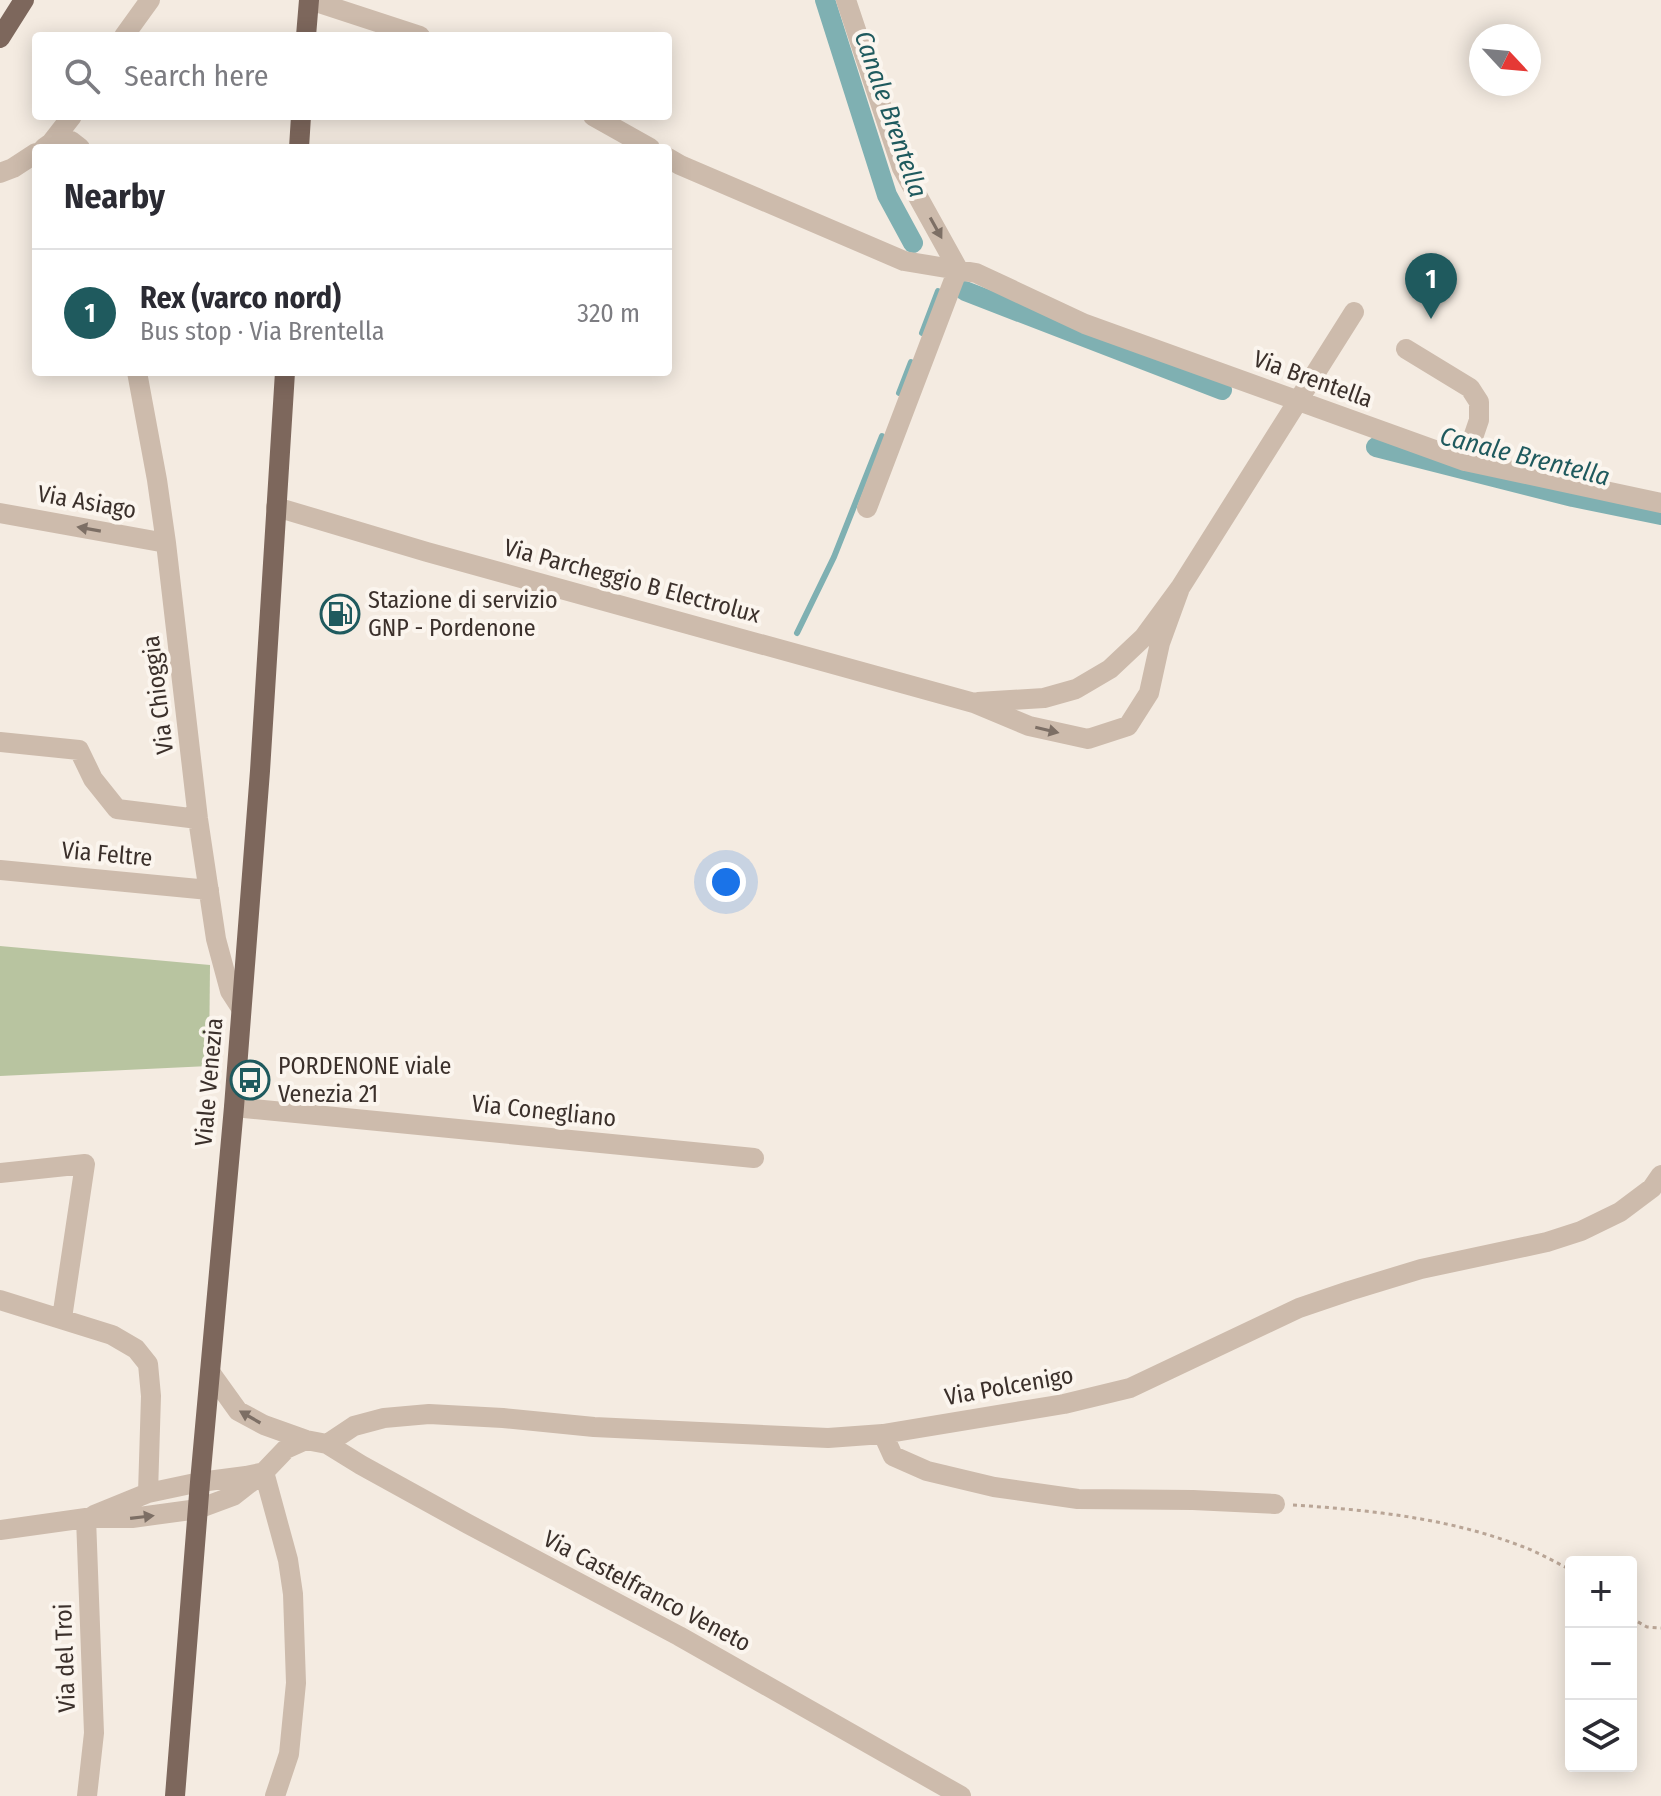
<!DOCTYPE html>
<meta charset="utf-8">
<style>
:root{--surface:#fff;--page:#f7f7f7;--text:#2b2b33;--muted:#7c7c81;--line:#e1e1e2;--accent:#1f5a5e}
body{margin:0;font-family:"Fira Sans Condensed",sans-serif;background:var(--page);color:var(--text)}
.controls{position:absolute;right:24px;bottom:24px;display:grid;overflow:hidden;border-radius:8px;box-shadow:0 4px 20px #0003}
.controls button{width:72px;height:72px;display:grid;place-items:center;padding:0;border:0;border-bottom:2px solid var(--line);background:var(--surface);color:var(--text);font:40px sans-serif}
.compass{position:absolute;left:1469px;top:24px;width:72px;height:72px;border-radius:50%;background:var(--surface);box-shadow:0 4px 20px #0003;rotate:116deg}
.you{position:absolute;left:726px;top:882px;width:28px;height:28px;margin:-20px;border:6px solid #fff;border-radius:50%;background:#1a73e8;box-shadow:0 0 0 12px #1a73e833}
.badge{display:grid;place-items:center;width:52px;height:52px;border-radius:50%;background:var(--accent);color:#fff;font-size:26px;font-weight:700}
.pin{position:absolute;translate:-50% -66px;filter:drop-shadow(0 2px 4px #0008)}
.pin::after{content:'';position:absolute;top:42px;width:28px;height:24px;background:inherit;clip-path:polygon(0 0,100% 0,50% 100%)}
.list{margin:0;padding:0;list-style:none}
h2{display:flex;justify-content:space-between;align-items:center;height:104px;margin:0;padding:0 32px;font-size:34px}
h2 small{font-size:26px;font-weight:400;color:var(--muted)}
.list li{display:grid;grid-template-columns:52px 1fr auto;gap:24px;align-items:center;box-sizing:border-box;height:128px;padding:0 32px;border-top:2px solid var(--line)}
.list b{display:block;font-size:30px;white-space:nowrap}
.list p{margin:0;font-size:26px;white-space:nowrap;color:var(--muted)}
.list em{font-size:26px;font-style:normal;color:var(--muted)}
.icon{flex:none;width:44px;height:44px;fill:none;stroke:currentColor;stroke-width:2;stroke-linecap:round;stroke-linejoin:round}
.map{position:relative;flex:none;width:1661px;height:1796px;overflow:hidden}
.search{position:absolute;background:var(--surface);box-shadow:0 4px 20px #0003;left:32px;top:32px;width:640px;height:88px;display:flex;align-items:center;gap:20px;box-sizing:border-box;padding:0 28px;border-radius:8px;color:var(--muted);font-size:30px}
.panel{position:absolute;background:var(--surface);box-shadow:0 4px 20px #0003;left:32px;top:144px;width:640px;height:232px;border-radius:8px}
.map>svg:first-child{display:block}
.green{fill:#b8c4a0}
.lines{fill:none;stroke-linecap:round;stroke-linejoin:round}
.stream{stroke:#7fb0b2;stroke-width:6}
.canal{stroke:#7fb0b2;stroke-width:20}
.path{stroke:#b9a596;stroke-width:3;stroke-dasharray:4 4;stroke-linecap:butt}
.minor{stroke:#cdbbac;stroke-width:20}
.major{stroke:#7d675c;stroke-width:20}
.oneway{fill:#7d6f65}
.labels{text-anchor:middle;stroke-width:8;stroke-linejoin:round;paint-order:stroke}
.street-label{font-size:24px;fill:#3b302b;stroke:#fbf5ee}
.poi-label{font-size:24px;fill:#3b302b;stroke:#fbf5ee;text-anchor:start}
.water-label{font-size:26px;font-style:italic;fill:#1f5a5e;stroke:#fbf5ee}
</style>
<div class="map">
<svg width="1661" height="1796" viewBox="0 0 1661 1796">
<rect width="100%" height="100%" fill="#f4ebe1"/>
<!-- green -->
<path class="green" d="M 0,946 L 210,965 L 209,1066 L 0,1076 Z"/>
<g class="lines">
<!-- stream -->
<path class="stream" d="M 922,333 L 938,291
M 899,393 L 911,362
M 797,633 L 834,557 L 882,436"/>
<!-- canal -->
<path class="canal" d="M 825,0 L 887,195 L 913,243
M 965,291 L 1222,390
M 1376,447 L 1573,497 L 1661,515"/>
<!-- path -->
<path class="path" d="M 1293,1505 C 1370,1510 1448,1518 1521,1546 C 1538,1552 1555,1562 1571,1570
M 1631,1618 L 1647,1627 L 1661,1628"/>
<!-- minor -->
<path class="minor" d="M 310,0 L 420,36
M 846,0 L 902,168 L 958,269 L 867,508
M 124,36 L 150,0
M 593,116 L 650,148
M 51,143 L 71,141 L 80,148
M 44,148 L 51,143 L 72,116
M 668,158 L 680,165 L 904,261 L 976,273 L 1085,324 L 1465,461 L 1661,503
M 0,173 L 13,168 L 36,153
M 1406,349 L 1470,388 L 1479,402 L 1479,420 L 1465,461
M 137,372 L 157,480 L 166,543 L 198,819 L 216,939 L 230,991 L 241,1008
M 276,507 L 427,552 L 974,703 L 1029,726 L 1088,739 L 1128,726 L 1149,693 L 1160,643 L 1180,588
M 0,513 L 166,543
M 978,702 L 1044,698 L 1076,689 L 1110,669 L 1144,637 L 1180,588 L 1354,312
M 0,742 L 79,750 L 93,779 L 117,809 L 198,819
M 0,870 L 209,890
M 234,1107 L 754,1158
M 0,1173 L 85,1164 L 62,1318
M 0,1300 L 112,1335 L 136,1349 L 148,1364 L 151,1396 L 148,1493
M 210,1372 L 238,1411 L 264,1425 L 306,1440 L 327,1444 L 361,1465 L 468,1524 L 679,1636 L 961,1796
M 883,1434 L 893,1456 L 927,1471 L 994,1487 L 1078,1499 L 1193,1500 L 1275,1504
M 327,1444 L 354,1426 L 384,1418 L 429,1414 L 503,1418 L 594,1427 L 828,1438 L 883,1434 L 1064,1404 L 1130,1388 L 1299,1308 L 1349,1291 L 1421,1269 L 1547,1242 L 1581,1231 L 1620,1212 L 1652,1188 L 1661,1175
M 264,1472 L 288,1560 L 293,1594 L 296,1683 L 289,1754 L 275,1796
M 94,1515 L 148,1493 L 200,1482 L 246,1476 L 260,1473
M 86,1518 L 94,1733 L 87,1796
M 0,1530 L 86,1518 L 132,1518 L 198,1509 L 233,1496 L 264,1472 L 286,1449 L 306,1440"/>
<!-- major -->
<path class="major" d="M 306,36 L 309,0
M 0,38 L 24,0
M 299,148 L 301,116
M 175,1796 L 200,1482 L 234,1107 L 260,771 L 285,372"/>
</g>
<!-- one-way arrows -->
<defs><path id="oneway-solid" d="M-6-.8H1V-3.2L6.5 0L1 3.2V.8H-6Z" transform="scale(2)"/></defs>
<g class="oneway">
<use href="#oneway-solid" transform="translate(936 228) rotate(61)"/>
<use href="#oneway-solid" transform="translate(89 529) rotate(-170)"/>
<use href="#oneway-solid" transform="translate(1047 730) rotate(13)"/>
<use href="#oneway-solid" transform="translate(250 1417) rotate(-150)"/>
<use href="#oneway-solid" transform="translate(142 1517) rotate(-7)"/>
</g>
<!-- icons -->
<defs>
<g id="fuel-ring" transform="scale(2)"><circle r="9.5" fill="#fbf5ee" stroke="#1f5a5e" stroke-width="1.5"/><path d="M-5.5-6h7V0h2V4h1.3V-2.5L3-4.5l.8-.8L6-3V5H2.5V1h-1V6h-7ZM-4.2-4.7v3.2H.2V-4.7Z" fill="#1f5a5e"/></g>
<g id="bus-ring" transform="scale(2)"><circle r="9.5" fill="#fbf5ee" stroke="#1f5a5e" stroke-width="1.5"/><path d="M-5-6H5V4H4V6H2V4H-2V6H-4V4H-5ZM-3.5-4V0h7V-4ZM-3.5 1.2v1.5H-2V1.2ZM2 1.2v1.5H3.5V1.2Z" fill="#1f5a5e"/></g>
</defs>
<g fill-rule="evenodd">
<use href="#fuel-ring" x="340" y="614"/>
<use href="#bus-ring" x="250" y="1080"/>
</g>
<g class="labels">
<!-- street labels -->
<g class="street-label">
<text transform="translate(1313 379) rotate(20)" y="8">Via Brentella</text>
<text transform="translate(87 502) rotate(10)" y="8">Via Asiago</text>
<text transform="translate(632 581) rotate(15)" y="8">Via Parcheggio B Electrolux</text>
<text transform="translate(158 695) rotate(-97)" y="8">Via Chioggia</text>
<text transform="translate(107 854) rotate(5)" y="8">Via Feltre</text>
<text transform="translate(209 1082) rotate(-85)" y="8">Viale Venezia</text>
<text transform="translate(544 1111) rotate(6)" y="8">Via Conegliano</text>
<text transform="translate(1009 1386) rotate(-10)" y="8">Via Polcenigo</text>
<text transform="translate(647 1591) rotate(28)" y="8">Via Castelfranco Veneto</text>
<text transform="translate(65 1658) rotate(-92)" y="8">Via del Troi</text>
</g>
<!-- poi labels -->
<g class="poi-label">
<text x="368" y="608">Stazione di servizio<tspan x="368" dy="28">GNP - Pordenone</tspan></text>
<text x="278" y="1074">PORDENONE viale<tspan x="278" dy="28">Venezia 21</tspan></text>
</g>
<!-- water labels -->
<g class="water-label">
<text transform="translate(891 114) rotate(71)" y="9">Canale Brentella</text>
<text transform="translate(1525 456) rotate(14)" y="9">Canale Brentella</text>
</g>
</g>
</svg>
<div class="controls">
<button>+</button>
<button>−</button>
<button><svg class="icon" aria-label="layers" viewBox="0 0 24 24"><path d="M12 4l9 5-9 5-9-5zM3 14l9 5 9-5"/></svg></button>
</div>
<svg class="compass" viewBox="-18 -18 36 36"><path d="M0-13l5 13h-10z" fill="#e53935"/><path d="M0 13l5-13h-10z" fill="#7c7c81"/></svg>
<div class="you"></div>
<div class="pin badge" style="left:1431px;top:319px">1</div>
<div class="search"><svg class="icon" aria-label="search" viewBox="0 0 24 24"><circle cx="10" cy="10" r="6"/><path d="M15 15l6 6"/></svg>Search here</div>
<section class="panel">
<h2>Nearby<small></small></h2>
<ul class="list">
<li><span class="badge">1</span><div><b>Rex (varco nord)</b><p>Bus stop · Via Brentella</p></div><em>320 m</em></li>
</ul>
</section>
</div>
